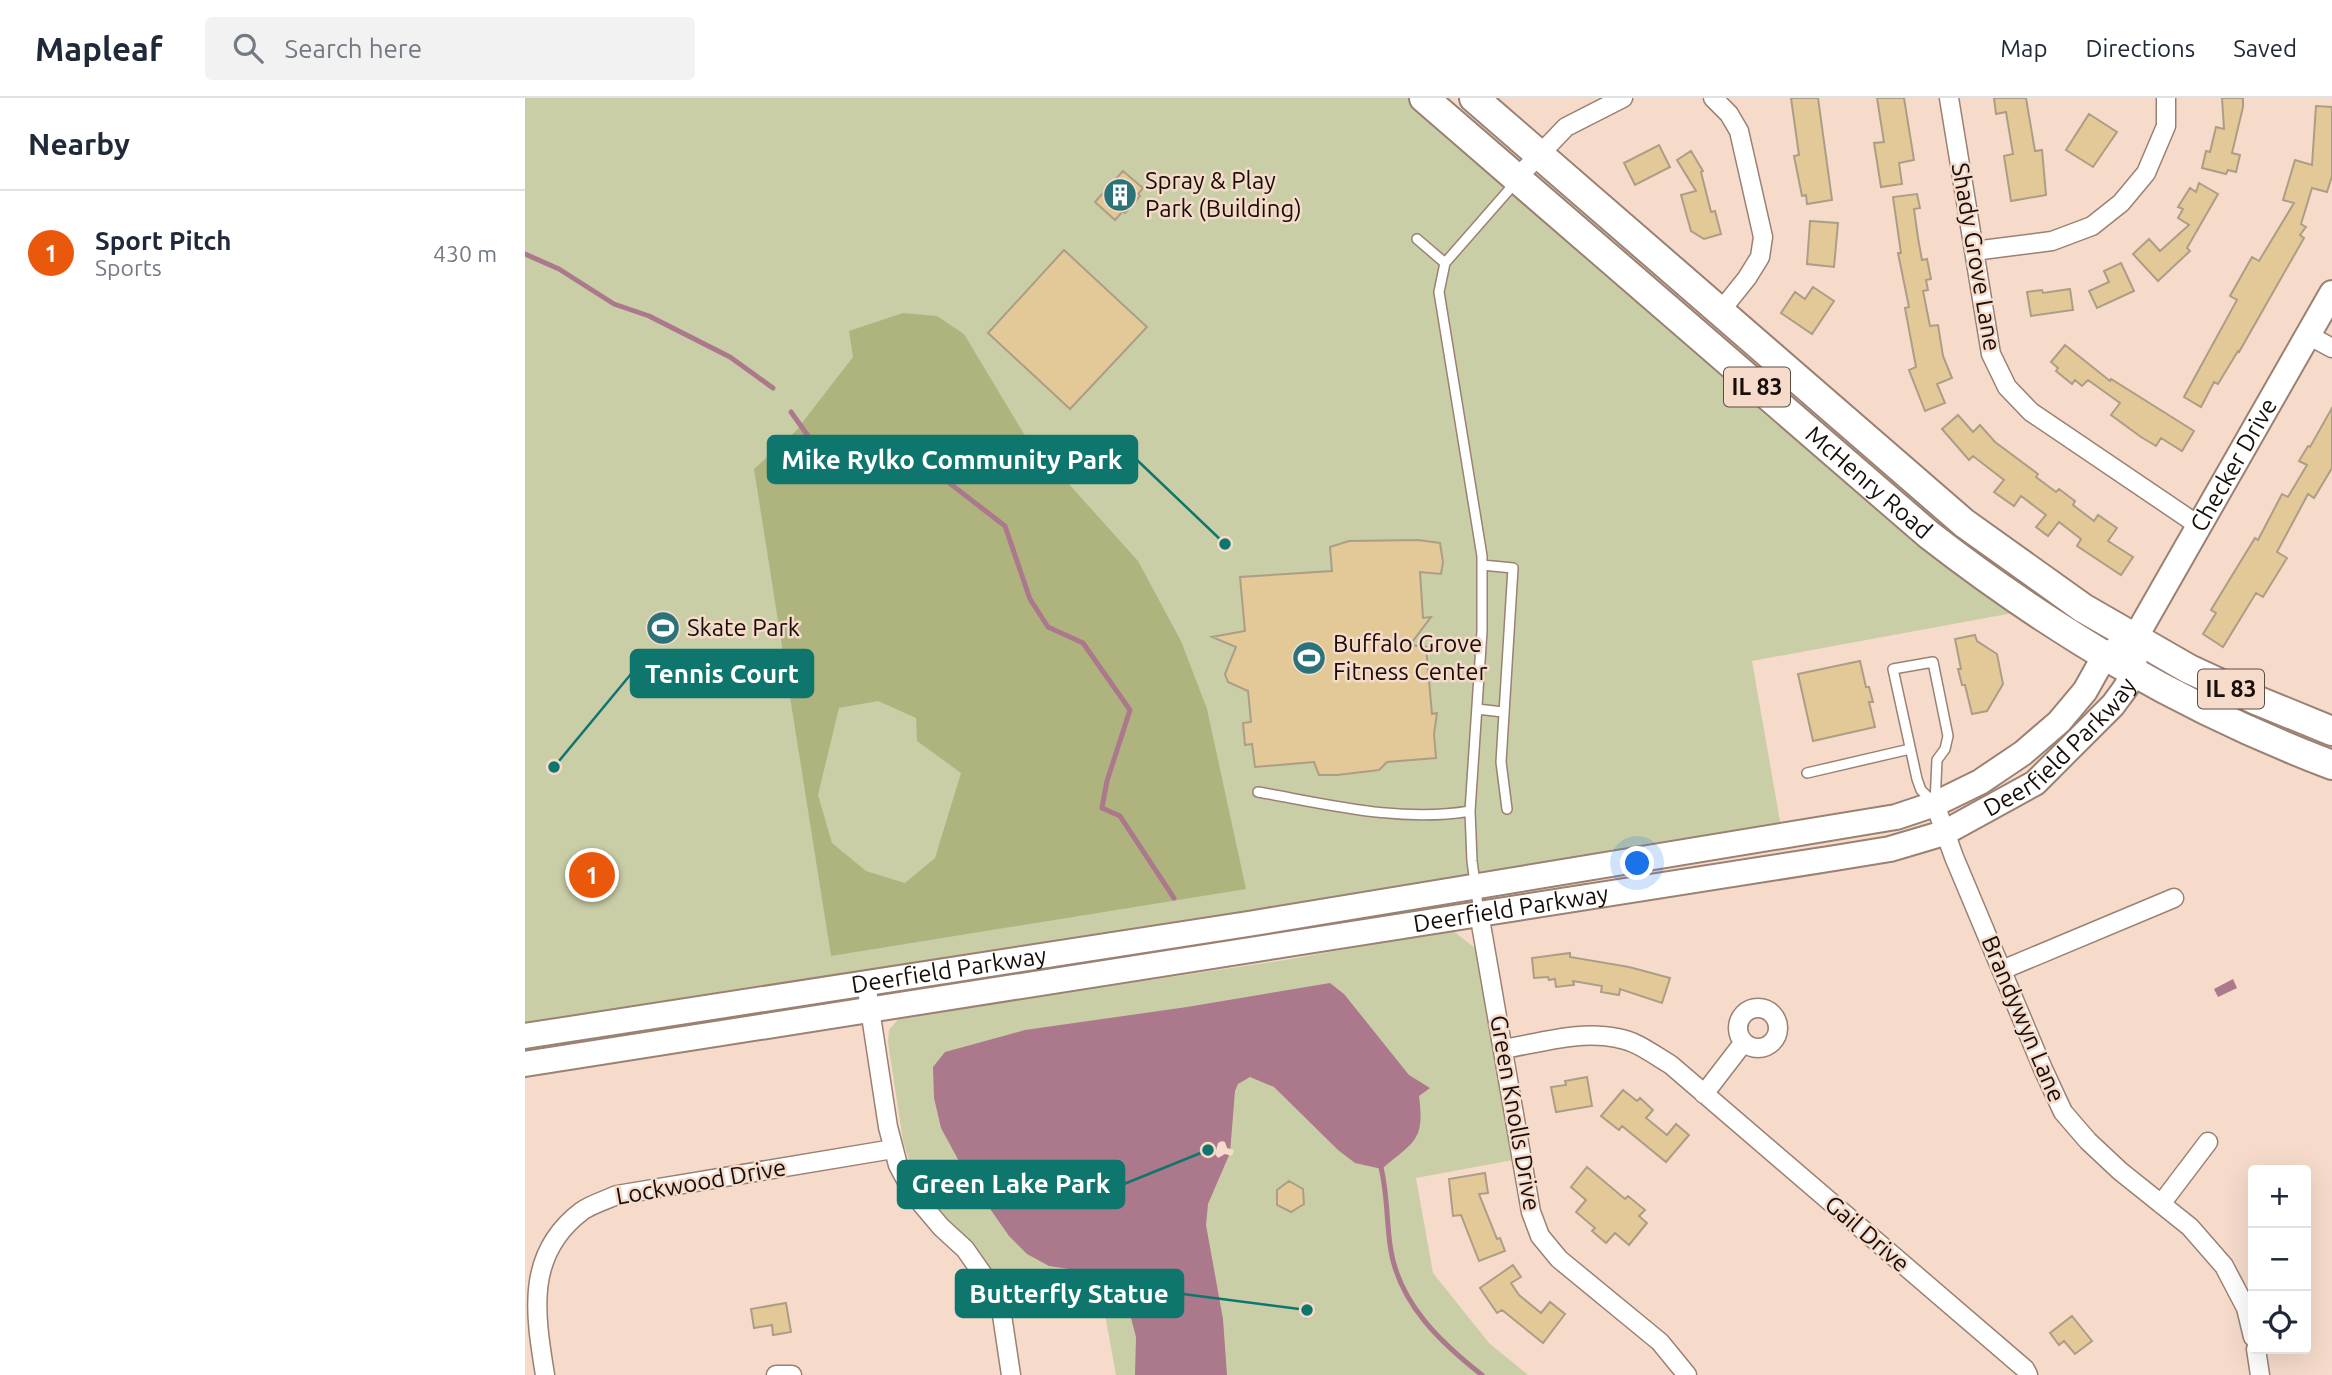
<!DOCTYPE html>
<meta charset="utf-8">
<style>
:root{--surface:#fff;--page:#f2f2f3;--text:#1f2937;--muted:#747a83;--line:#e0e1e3;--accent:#ea580c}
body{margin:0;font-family:Ubuntu,sans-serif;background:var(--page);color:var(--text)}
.controls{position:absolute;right:21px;bottom:21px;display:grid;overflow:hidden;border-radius:7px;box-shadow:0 7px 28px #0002}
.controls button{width:63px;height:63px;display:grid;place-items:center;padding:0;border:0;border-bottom:2px solid var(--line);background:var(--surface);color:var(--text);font:35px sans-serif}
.you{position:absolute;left:1113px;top:766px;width:24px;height:24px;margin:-18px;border:5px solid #fff;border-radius:50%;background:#1a73e8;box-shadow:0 0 0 10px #1a73e833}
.badge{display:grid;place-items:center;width:46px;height:46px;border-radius:50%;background:var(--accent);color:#fff;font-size:23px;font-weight:700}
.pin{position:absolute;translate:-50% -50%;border:4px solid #fff;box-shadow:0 2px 7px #0006}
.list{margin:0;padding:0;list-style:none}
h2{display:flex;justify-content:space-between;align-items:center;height:91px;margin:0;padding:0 28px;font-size:30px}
h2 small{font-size:23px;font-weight:400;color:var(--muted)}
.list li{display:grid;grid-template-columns:46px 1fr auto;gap:21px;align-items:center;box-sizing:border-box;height:126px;padding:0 28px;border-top:2px solid var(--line)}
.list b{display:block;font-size:26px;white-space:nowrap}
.list p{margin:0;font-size:23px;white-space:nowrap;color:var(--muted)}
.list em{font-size:23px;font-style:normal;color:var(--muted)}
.icon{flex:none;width:38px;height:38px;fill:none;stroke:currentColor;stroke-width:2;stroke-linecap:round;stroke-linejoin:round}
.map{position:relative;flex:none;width:1807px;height:1277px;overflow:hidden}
header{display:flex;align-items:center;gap:42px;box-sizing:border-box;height:98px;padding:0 35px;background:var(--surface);border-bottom:2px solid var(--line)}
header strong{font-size:33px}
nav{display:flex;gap:38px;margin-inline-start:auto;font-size:24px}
.search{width:490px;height:63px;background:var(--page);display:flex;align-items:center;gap:18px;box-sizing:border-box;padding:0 24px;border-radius:7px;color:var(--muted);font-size:26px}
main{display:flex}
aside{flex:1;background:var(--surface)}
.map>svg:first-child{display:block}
.green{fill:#cacea7}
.forest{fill:#afb47f;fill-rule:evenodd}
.water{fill:#ac788c}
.pier{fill:#f6dbca}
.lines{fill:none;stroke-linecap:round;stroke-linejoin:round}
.stream{stroke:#ac788c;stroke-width:5}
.building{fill:#e3c997;stroke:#ac9e86;stroke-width:2}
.lane-casing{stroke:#9a8172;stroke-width:12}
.street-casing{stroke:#9a8172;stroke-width:21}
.secondary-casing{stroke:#9a8172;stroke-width:28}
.primary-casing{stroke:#9a8172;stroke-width:32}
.path{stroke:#a38e82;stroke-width:2.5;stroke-dasharray:7 3.5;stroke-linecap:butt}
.lane{stroke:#fff;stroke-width:9}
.street{stroke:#fff;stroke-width:18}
.secondary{stroke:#fff;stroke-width:24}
.primary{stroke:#fff;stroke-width:28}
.labels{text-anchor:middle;stroke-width:5;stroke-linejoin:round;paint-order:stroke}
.shield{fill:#f6dbca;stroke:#5a4c43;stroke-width:2}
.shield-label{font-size:23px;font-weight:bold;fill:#170e09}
.poi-label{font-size:24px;fill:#170e09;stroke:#f6dbca;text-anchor:start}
.street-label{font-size:24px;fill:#170e09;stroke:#f6dbca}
.leader{fill:none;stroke:#0f766e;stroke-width:2.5}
.callout-dot{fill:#0f766e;stroke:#f6dbca;stroke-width:2.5}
.callout{fill:#0f766e;stroke:#0f766e;stroke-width:2.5}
.callout-label{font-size:26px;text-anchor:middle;font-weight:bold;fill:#fff}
</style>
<header>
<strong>Mapleaf</strong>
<div class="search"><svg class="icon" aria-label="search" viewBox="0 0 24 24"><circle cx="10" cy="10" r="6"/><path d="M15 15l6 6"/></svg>Search here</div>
<nav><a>Map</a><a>Directions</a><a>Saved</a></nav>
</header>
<main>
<aside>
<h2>Nearby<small></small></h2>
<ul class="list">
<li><span class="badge">1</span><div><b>Sport Pitch</b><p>Sports</p></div><em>430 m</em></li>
</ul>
</aside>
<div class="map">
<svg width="1807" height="1277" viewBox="0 0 1807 1277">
<rect width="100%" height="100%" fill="#f6dbca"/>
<!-- green -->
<path class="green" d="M 0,0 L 887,0 L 1488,515 L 1227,563 L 1256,729 L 518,847 L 0,927 Z
M 927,832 L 950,850 L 988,1062 L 891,1080 L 908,1175 L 964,1245 L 1003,1277 L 591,1277 L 576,1194 L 484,1207 L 466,1173 L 449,1151 L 391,1084 L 378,1043 L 363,944 L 364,932 L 375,919 L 760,862 Z"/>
<!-- forest -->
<path class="forest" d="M 378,215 L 412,218 L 439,236 L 499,336 L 613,463 L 656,543 L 682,611 L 721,791 L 306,858 L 229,371 L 270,334 L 328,259 L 324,233 ZM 353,603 L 391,620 L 392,643 L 436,675 L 410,760 L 380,785 L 341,773 L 307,745 L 293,697 L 314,610 Z"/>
<!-- water -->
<path class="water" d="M 1708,881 L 1712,890 L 1693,899 L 1689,891 Z
M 805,885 L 819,896 L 884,977 L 905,990 L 894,998 C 900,1044 889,1043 857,1071 L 830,1065 L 813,1052 L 749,989 L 725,979 L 713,986 L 710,993 L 705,1055 L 683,1106 L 681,1127 L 698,1221 L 702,1277 L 610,1277 L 611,1239 L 600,1197 L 582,1171 L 557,1173 L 524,1168 L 502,1156 L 484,1138 L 442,1078 L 416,1030 L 409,1000 L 408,969 L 420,954 L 500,932 L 662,909 Z"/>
<!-- pier -->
<path class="pier" d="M 697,1043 L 700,1044 L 702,1050 L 709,1052 L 707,1058 L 700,1056 L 693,1060 L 690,1056 L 693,1045 Z"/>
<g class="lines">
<!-- stream -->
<path class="stream" d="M 0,156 L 34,171 L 89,206 L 124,218 L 205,259 L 248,290
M 266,314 L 286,342 L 389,349 L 414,377 L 480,428 L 505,501 L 523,529 L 558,545 L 605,612 L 582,683 L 577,710 L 595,718 L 649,800
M 855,1066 C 863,1093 861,1125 866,1153 C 875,1206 916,1245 957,1277"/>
</g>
<!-- building -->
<path class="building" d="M 1266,0 L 1293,0 L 1307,102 L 1282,106 L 1281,97 L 1277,98 L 1269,58 L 1274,57 Z
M 1352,0 L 1379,0 L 1389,62 L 1374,65 L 1377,86 L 1356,89 L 1349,45 L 1359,44 Z
M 1469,0 L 1501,0 L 1510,53 L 1517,52 L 1521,97 L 1486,103 L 1479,58 L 1488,56 L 1481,14 L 1471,16 Z
M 1697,0 L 1718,0 L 1718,9 L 1707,55 L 1715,57 L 1711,74 L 1703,72 L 1701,76 L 1677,70 L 1681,53 L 1685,54 L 1691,29 L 1699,31 Z
M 1791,8 L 1807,9 L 1807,78 L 1802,94 L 1787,90 L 1776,126 L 1781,129 L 1775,137 L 1779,140 L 1714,254 L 1713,253 L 1693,286 L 1689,284 L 1676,309 L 1659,299 L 1712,202 L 1705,198 L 1727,159 L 1734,163 L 1769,105 L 1758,102 L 1770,62 L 1787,67 Z
M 1564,16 L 1592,34 L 1568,69 L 1541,52 Z
M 1134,47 L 1145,69 L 1110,87 L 1099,65 Z
M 1166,53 L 1178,73 L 1176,74 L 1186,114 L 1190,113 L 1196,136 L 1179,141 L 1166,133 L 1156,97 L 1171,93 L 1152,62 Z
M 598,73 L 618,90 L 613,96 L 615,98 L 600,115 L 598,113 L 590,122 L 570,104 Z
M 1674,85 L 1693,96 L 1662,150 L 1665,153 L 1633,183 L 1608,156 L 1624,141 L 1635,153 L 1664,127 L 1653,120 L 1658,111 L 1653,109 L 1665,90 L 1671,94 Z
M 1392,96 L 1395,110 L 1389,111 L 1393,140 L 1397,162 L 1402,161 L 1406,181 L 1401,182 L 1403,192 L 1398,193 L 1405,228 L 1413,227 L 1418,258 L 1427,280 L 1412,286 L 1420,305 L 1400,313 L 1384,272 L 1391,269 L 1380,210 L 1384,209 L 1373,155 L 1376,155 L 1368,99 Z
M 1285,123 L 1313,125 L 1309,169 L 1282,166 Z
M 539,152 L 622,229 L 545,311 L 463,235 Z
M 1596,165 L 1609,193 L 1572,210 L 1564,193 L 1584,184 L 1579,173 Z
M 1288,189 L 1309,203 L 1287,236 L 1256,215 L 1270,194 L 1280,201 Z
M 1545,191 L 1548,212 L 1506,218 L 1502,194 L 1517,192 L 1518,195 Z
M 1540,247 L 1585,283 L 1586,281 L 1669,333 L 1657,353 L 1636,340 L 1631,348 L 1616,339 L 1586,317 L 1595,305 L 1563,282 L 1557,288 L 1550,282 L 1547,286 L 1531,273 L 1533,270 L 1526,264 Z
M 1807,310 L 1807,370 L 1789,400 L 1783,396 L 1752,454 L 1762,460 L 1738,499 L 1731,495 L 1698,549 L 1678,536 L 1691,515 L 1686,512 L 1730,440 L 1733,442 L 1757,396 L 1763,399 L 1782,367 L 1774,363 L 1783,348 L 1785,349 Z
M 1433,317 L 1448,334 L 1455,327 L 1470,344 L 1513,376 L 1511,379 L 1531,394 L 1534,391 L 1550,403 L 1548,407 L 1569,423 L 1573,417 L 1592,430 L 1583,443 L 1608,459 L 1596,477 L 1552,448 L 1556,441 L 1534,424 L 1523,438 L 1511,429 L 1521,417 L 1496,398 L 1489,408 L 1469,394 L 1479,382 L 1448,358 L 1444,362 L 1417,331 Z
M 893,442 L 915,445 L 918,464 L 916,476 L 895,474 L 898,520 L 906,519 L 885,547 L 901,549 L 907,616 L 912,615 L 909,636 L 911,660 L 862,664 L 854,672 L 812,677 L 794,677 L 789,664 L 730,669 L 727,646 L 720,647 L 718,625 L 726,624 L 723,593 L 703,584 L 700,576 L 711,549 L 687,539 L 720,533 L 715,479 L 807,473 L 805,449 L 824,443 Z
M 1450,537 L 1452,543 L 1472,556 L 1478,586 L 1462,613 L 1447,616 L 1440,587 L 1437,587 L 1433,571 L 1436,571 L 1430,541 Z
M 1335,563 L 1341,589 L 1344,589 L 1348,604 L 1344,604 L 1350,629 L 1288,643 L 1273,576 Z
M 1045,855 L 1045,859 L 1104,869 L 1145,880 L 1137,905 L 1095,891 L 1094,897 L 1076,894 L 1077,888 L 1048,883 L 1049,887 L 1031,889 L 1030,881 L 1024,882 L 1023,879 L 1009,880 L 1007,860 Z
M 1062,979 L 1067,1008 L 1031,1014 L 1026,989 L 1041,987 L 1040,983 Z
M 1098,992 L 1112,1003 L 1115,1000 L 1128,1012 L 1121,1020 L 1142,1037 L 1151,1026 L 1164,1037 L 1141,1064 L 1097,1028 L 1094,1032 L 1076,1018 Z
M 1062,1069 L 1100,1101 L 1103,1098 L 1120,1112 L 1114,1118 L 1122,1125 L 1104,1147 L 1090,1135 L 1081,1145 L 1067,1133 L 1070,1130 L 1051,1114 L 1061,1102 L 1046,1089 Z
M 960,1075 L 963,1095 L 954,1096 L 972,1141 L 975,1140 L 980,1153 L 954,1163 L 936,1117 L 928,1118 L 924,1081 Z
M 764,1083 L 778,1091 L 779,1106 L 766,1114 L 752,1107 L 752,1092 Z
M 988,1167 L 996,1179 L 986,1185 L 994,1197 L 1016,1215 L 1025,1204 L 1040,1216 L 1018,1245 L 977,1212 L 972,1215 L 955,1190 Z
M 261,1205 L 266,1234 L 248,1237 L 247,1227 L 229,1230 L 226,1211 Z
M 1547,1218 L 1567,1243 L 1550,1256 L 1539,1243 L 1534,1247 L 1525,1235 Z"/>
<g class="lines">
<!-- lane casing -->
<g class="lane-casing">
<path id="lane" d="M 892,141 L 920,165
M 957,467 L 988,470 L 976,664 L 982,711
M 1408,564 L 1423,638 L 1420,651 L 1412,662 L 1410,706 L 1396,692 L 1392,681 L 1368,571 Z
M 952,611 L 978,614
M 1282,675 L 1385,651
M 733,694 C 802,706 875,725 945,713
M 954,815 L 947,763 L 945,713 L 957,533 L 957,458 L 914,194 L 920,165 L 983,93 L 990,82"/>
</g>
<!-- street casing -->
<g class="street-casing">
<path id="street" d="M 1188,0 L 1204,16 L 1214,33 L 1238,139 L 1235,159 L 1222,180 L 1194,215
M 1424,0 L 1466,256 L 1482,289 L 1506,314 L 1673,427
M 991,81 L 1041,29 L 1098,0
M 1449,153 L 1527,143 L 1567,128 L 1596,105 L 1621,75 L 1641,28 L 1641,0
M 1783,237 L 1807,250
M 1410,706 L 1429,759 L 1518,971 L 1538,1014 L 1563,1043 L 1595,1073 L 1665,1129 L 1699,1168 L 1721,1210 L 1728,1239
M 954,815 L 1006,1114 L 1015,1138 L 1034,1161 L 1135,1244 L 1162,1277
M 1477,872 L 1649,800
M 341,885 L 363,1029 L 373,1067 L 389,1097 L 416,1129 L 440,1151 L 466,1188 L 477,1217 L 486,1277
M1213 930a20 20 0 1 1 40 0a20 20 0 1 1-40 0Z
M 978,951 C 1015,945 1055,932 1092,940 C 1112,943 1129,957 1146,967 L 1500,1271 L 1503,1277
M 1179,996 L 1219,944
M 1636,1106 L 1683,1044
M 1731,1251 L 1735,1277
M 20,1277 C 10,1215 0,1156 57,1113 C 67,1106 81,1102 92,1097 L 368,1051
M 251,1277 L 267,1277"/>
</g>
<!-- secondary casing -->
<g class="secondary-casing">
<g id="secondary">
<path id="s1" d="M 0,938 L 723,826 L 1371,719 L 1410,706 L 1455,684 L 1498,655 L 1534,624 L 1560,593 L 1579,559 L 1597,547"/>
<path id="s2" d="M 0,966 L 1310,760 L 1365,751 L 1419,735 L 1510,685 L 1588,607 L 1599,592 L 1609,576 L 1610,540 L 1807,195"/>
</g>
</g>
<!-- primary casing -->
<g class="primary-casing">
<g id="primary">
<path id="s3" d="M 899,0 L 1403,436 C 1529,534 1657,610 1807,667"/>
<path d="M 949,0 L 1439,425 L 1558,510 L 1664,571 L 1731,602 L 1807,633"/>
</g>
</g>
<!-- path -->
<path class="path" d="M 782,1220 L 775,1215 L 777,1207 L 785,1205 L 790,1212"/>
<!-- lane -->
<use href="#lane" class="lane"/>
<!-- street -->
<use href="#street" class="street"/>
<!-- secondary -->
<use href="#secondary" class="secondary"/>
<!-- primary -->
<use href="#primary" class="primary"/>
</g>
<!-- icons -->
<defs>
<g id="building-disc" transform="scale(1.75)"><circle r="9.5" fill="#2a7479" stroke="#f6dbca"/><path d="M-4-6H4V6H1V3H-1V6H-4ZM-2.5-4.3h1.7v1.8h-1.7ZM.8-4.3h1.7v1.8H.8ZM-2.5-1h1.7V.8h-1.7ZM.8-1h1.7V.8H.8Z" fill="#fff"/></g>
<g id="stadium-disc" transform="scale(1.75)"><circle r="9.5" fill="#2a7479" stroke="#f6dbca"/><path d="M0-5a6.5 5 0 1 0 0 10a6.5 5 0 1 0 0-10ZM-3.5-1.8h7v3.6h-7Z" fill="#fff"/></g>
</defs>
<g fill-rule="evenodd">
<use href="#building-disc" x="595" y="97"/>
<use href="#stadium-disc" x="138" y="530"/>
<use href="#stadium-disc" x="784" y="560"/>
</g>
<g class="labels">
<!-- shield labels -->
<g class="shield">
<rect x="1199" y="269.5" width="66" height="39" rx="5"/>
<rect x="1673" y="571.5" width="66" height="39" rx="5"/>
</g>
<g class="shield-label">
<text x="1232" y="297">IL 83</text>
<text x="1706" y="599">IL 83</text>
</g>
<!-- poi labels -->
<g class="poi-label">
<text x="620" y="91">Spray &amp; Play<tspan x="620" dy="28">Park (Building)</tspan></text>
<text x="162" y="538">Skate Park</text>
<text x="808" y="554">Buffalo Grove<tspan x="808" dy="28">Fitness Center</tspan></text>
</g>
<!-- street labels -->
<g class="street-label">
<text transform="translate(1451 159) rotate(80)" y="8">Shady Grove Lane</text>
<text dy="8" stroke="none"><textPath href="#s2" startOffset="1925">Checker Drive</textPath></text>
<text dy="8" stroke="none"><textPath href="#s3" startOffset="588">McHenry Road</textPath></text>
<text dy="8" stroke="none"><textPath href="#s2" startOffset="1584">Deerfield Parkway</textPath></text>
<text dy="8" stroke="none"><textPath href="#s2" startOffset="998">Deerfield Parkway</textPath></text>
<text dy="8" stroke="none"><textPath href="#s1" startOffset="429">Deerfield Parkway</textPath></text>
<text transform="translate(1498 921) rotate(67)" y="8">Brandywyn Lane</text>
<text transform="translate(990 1015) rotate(80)" y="8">Green Knolls Drive</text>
<text transform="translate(176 1084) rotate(-10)" y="8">Lockwood Drive</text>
<text transform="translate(1342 1136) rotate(41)" y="8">Gail Drive</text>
</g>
</g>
<!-- callouts -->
<path class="leader" d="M700 446L612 362M29 669L106 576M683 1052L599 1086M782 1212L658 1196"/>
<g class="callout-dot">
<circle cx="700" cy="446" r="7"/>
<circle cx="29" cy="669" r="7"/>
<circle cx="683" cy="1052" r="7"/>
<circle cx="782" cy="1212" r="7"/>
</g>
<g class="callout">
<rect x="243" y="338" width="369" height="47" rx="7"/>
<rect x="106" y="552" width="182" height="47" rx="7"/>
<rect x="373" y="1063" width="226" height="47" rx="7"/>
<rect x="431" y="1172" width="227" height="47" rx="7"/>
</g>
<g class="callout-label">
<text x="427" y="371">Mike Rylko Community Park</text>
<text x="197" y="585">Tennis Court</text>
<text x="486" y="1095">Green Lake Park</text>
<text x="544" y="1205">Butterfly Statue</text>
</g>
</svg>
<div class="controls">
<button>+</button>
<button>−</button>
<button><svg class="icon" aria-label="locate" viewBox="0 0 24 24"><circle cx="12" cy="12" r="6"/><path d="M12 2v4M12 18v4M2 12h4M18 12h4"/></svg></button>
</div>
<div class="you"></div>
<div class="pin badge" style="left:67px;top:777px">1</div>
</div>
</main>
